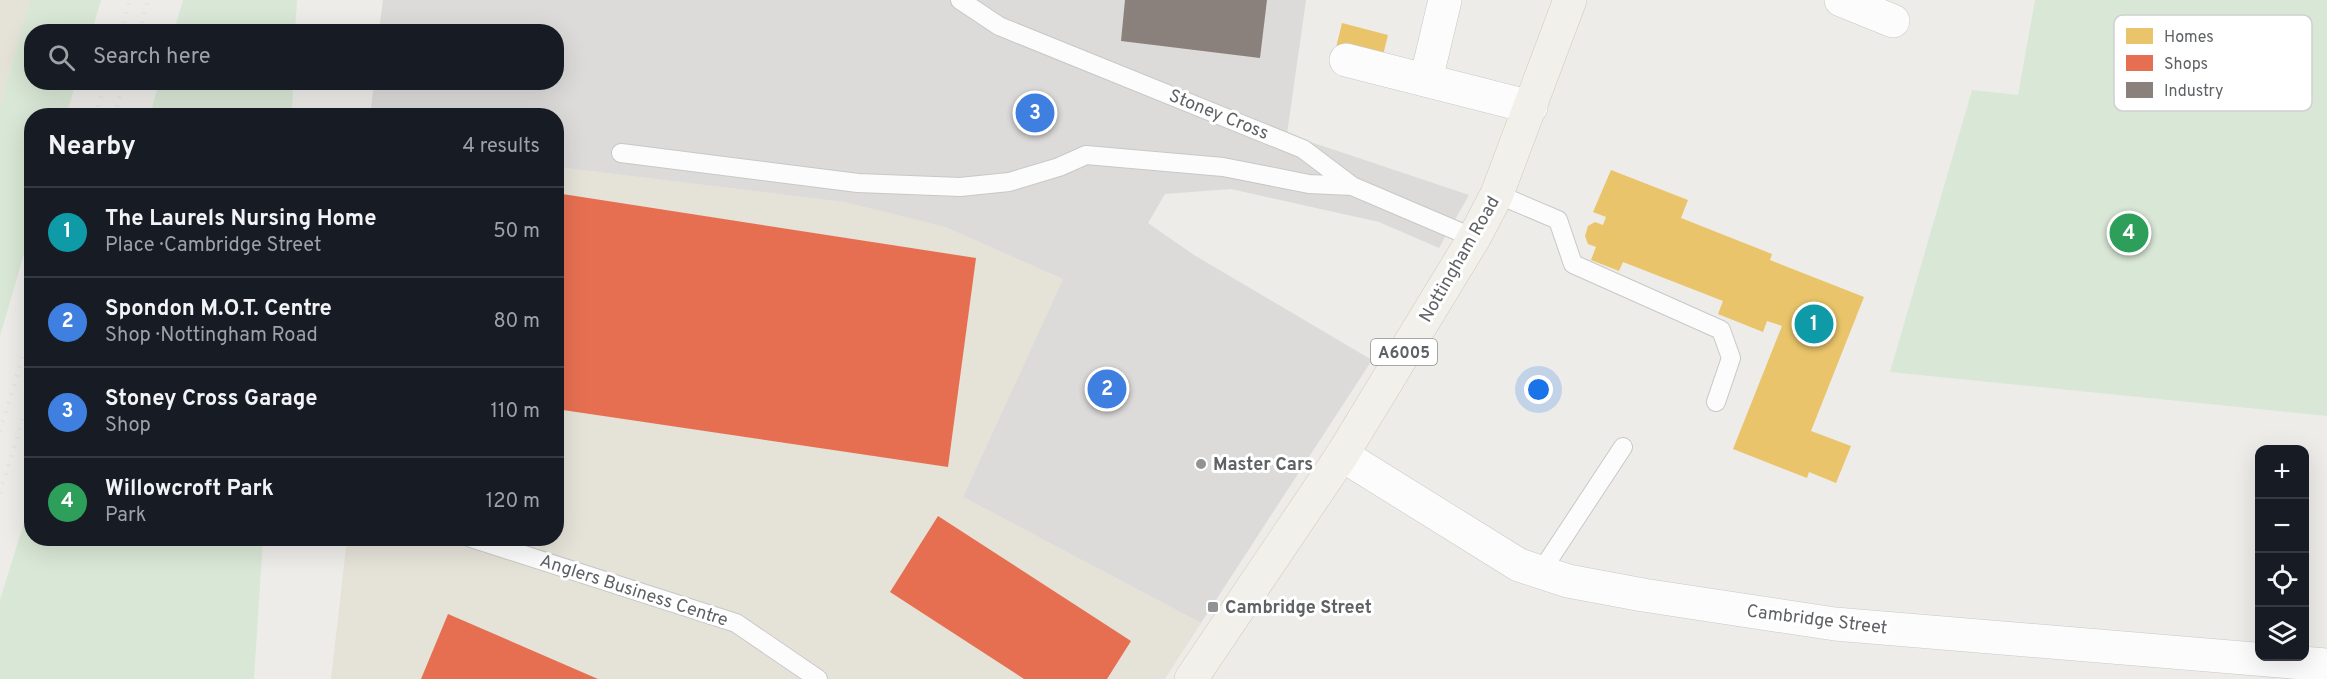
<!DOCTYPE html>
<meta charset="utf-8">
<style>
:root{--surface:#171b24;--page:#20242c;--text:#f1f3f6;--muted:#9ea1a6;--line:#363941;--accent:#919293}
body{margin:0;font-family:Overpass,sans-serif;background:var(--page);color:var(--text)}
.controls{position:absolute;right:18px;bottom:18px;display:grid;overflow:hidden;border-radius:12px;box-shadow:0 6px 24px #0002}
.controls button{width:54px;height:54px;display:grid;place-items:center;padding:0;border:0;border-bottom:2px solid var(--line);background:var(--surface);color:var(--text);font:30px sans-serif}
.you{position:absolute;left:1539px;top:390px;width:21px;height:21px;margin:-15px;border:4px solid #fff;border-radius:50%;background:#1a73e8;box-shadow:0 0 0 9px #1a73e833}
.badge{display:grid;place-items:center;width:39px;height:39px;border-radius:50%;background:var(--accent);color:#fff;font-size:20px;font-weight:700}
.pin{position:absolute;translate:-50% -50%;border:3px solid #fff;box-shadow:0 2px 6px #0006}
.list{margin:0;padding:0;list-style:none}
h2{display:flex;justify-content:space-between;align-items:center;height:78px;margin:0;padding:0 24px;font-size:26px}
h2 small{font-size:20px;font-weight:400;color:var(--muted)}
.list li{display:grid;grid-template-columns:39px 1fr auto;gap:18px;align-items:center;box-sizing:border-box;height:90px;padding:0 24px;border-top:2px solid var(--line)}
.list b{display:block;font-size:22px;white-space:nowrap}
.list p{margin:0;font-size:20px;white-space:nowrap;color:var(--muted)}
.list em{font-size:20px;font-style:normal;color:var(--muted)}
.icon{flex:none;width:33px;height:33px;fill:none;stroke:currentColor;stroke-width:2;stroke-linecap:round;stroke-linejoin:round}
.map{position:relative;flex:none;width:2327px;height:679px;overflow:hidden}
.search{position:absolute;background:var(--surface);box-shadow:0 6px 24px #0002;left:24px;top:24px;width:540px;height:66px;display:flex;align-items:center;gap:15px;box-sizing:border-box;padding:0 21px;border-radius:24px;color:var(--muted);font-size:22px}
.panel{position:absolute;background:var(--surface);box-shadow:0 6px 24px #0002;left:24px;top:108px;width:540px;height:438px;border-radius:24px}
.map>svg:first-child{display:block}
.commercial{fill:#e5e2d8}
.industrial{fill:#dddbd9}
.green{fill:#d9e7d6}
.homes{fill:#e9c46a}
.shops{fill:#e76f51}
.industry{fill:#8a817c}
.lines{fill:none;stroke-linecap:round;stroke-linejoin:round}
.lane-casing{stroke:#c8c8c8;stroke-width:20}
.street-casing{stroke:#c8c8c8;stroke-width:34}
.primary-casing{stroke:#d2caba;stroke-width:34}
.lane{stroke:#fcfcfc;stroke-width:18}
.street{stroke:#fcfcfc;stroke-width:33}
.primary{stroke:#f2f0ea;stroke-width:33}
.rail{stroke:#e3e4e3;stroke-width:4.5;stroke-dasharray:1.5 8;stroke-linecap:butt}
.poi-dot{fill:#919293;stroke:#fff;stroke-width:2}
.labels{text-anchor:middle;stroke-width:6;stroke-linejoin:round;paint-order:stroke}
.shield{fill:#fff;stroke:#8f9193;stroke-width:1.5}
.shield-label{font-size:16px;font-weight:bold;fill:#5f6265}
.street-label{font-size:18px;fill:#5f6265;stroke:#fff}
.poi-label{font-size:18px;font-weight:bold;fill:#5f6265;stroke:#fff;text-anchor:start}
.key{fill:#fff;stroke:#cfd0d1;stroke-width:1.5}
.key-label{font-size:16px;fill:#5f6265}
</style>
<div class="map">
<svg width="2327" height="679" viewBox="0 0 2327 679">
<rect width="100%" height="100%" fill="#edece9"/>
<!-- commercial -->
<path class="commercial" d="M 0,0 L 30,0 L 0,106 Z
M 557,167 L 844,202 L 945,227 L 1063,279 L 963,497 L 1201,623 L 1165,679 L 331,679 L 347,539 L 556,538 Z"/>
<!-- industrial -->
<path class="industrial" d="M 383,0 L 1306,0 L 1287,134 L 1469,195 L 1439,248 L 1379,222 L 1231,189 L 1165,194 L 1148,223 L 1194,255 L 1372,360 L 1201,623 L 963,497 L 1063,279 L 945,227 L 844,202 L 557,167 L 556,116 L 370,116 L 374,83 L 556,82 L 556,32 L 379,31 Z"/>
<!-- green -->
<path class="green" d="M 30,0 L 101,0 L 92,31 L 32,32 L 32,82 L 76,83 L 66,115 L 32,116 L 31,230 L 0,336 L 0,106 Z
M 183,0 L 297,0 L 295,31 L 174,31 Z
M 2035,0 L 2327,0 L 2327,416 L 1890,372 L 1972,90 L 2018,95 Z
M 159,83 L 293,83 L 292,115 L 150,115 Z
M 31,500 L 32,538 L 263,539 L 254,679 L 0,679 L 0,600 Z"/>
<!-- homes -->
<path class="homes" d="M 1342,23 L 1388,35 L 1381,63 L 1335,52 Z
M 1611,170 L 1688,200 L 1681,218 L 1772,254 L 1770,260 L 1864,297 L 1811,431 L 1851,446 L 1836,483 L 1809,472 L 1807,478 L 1733,449 L 1782,326 L 1767,321 L 1763,332 L 1718,314 L 1723,301 L 1623,262 L 1619,271 L 1591,260 L 1596,247 L 1588,244 L 1585,236 L 1588,226 L 1595,222 L 1603,225 L 1606,217 L 1593,212 Z"/>
<!-- shops -->
<path class="shops" d="M 556,193 L 976,258 L 948,467 L 556,409 Z
M 938,516 L 1131,641 L 1107,679 L 1024,679 L 890,592 Z
M 448,614 L 598,679 L 421,679 Z"/>
<!-- industry -->
<path class="industry" d="M 1125,0 L 1267,0 L 1260,58 L 1121,41 Z"/>
<g class="lines">
<!-- lane casing -->
<g class="lane-casing">
<path id="lane" d="M 960,0 L 999,26 L 1303,149 L 1352,186 L 1474,238
M 621,153 L 858,183 L 960,187 L 1009,182 L 1059,167 L 1086,155 L 1223,167 L 1309,184 L 1352,186
M 1497,194 L 1558,220 L 1573,264 L 1721,330 L 1731,358 L 1716,402
M 471,538 L 736,623 L 818,679
M 1540,573 L 1623,447"/>
</g>
<!-- street casing -->
<g class="street-casing">
<path id="street" d="M 1841,0 L 1893,21
M 1346,60 L 1531,107
M 1426,80 L 1445,0
M 1342,455 L 1519,565 L 1568,581 L 1643,595 L 1835,624 L 2327,665"/>
</g>
<!-- primary casing -->
<g class="primary-casing">
<path id="primary" d="M 1191,679 L 1342,455 L 1474,238 L 1497,194 L 1570,0"/>
</g>
<!-- lane -->
<use href="#lane" class="lane"/>
<!-- street -->
<use href="#street" class="street"/>
<!-- primary -->
<use href="#primary" class="primary"/>
<!-- rail -->
<path class="rail" d="M 121,32 L 130,0
M 139,32 L 148,0
M 95,116 L 105,82
M 114,116 L 124,82
M 0,431 L 32,327
M 0,493 L 32,389"/>
</g>
<!-- markers -->
<g class="poi-dot">
<circle cx="1201" cy="464" r="6"/>
<rect x="1207" y="601" width="12" height="12" rx="3"/>
</g>
<g class="labels">
<!-- shield labels -->
<rect class="shield" x="1371" y="339" width="66" height="26" rx="4.5"/>
<g class="shield-label">
<text x="1404" y="358">A6005</text>
</g>
<!-- street labels -->
<g class="street-label">
<text transform="translate(1219 114) rotate(22)" y="6">Stoney Cross</text>
<text transform="translate(1459 259) rotate(-60)" y="6">Nottingham Road</text>
<text transform="translate(634 590) rotate(18)" y="6">Anglers Business Centre</text>
<text transform="translate(1817 619) rotate(7)" y="6">Cambridge Street</text>
</g>
<!-- poi labels -->
<g class="poi-label">
<text x="1213" y="470">Master Cars</text>
<text x="1225" y="613">Cambridge Street</text>
</g>
</g>
<!-- legend -->
<rect x="2114" y="15" width="198" height="96" rx="9" class="key"/>
<rect x="2126" y="28" width="27" height="16" fill="#e9c46a"/>
<rect x="2126" y="55" width="27" height="16" fill="#e76f51"/>
<rect x="2126" y="82" width="27" height="16" fill="#8a817c"/>
<g class="key-label">
<text x="2164" y="42">Homes</text>
<text x="2164" y="69">Shops</text>
<text x="2164" y="96">Industry</text>
</g>
</svg>
<div class="controls">
<button>+</button>
<button>−</button>
<button><svg class="icon" aria-label="locate" viewBox="0 0 24 24"><circle cx="12" cy="12" r="6"/><path d="M12 2v4M12 18v4M2 12h4M18 12h4"/></svg></button>
<button><svg class="icon" aria-label="layers" viewBox="0 0 24 24"><path d="M12 4l9 5-9 5-9-5zM3 14l9 5 9-5"/></svg></button>
</div>
<div class="you"></div>
<div class="pin badge" style="left:1814px;top:324px;background:#0f9aa8">1</div>
<div class="pin badge" style="left:1107px;top:389px;background:#3f7fe0">2</div>
<div class="pin badge" style="left:1035px;top:113px;background:#3f7fe0">3</div>
<div class="pin badge" style="left:2129px;top:233px;background:#2e9e5b">4</div>
<div class="search"><svg class="icon" aria-label="search" viewBox="0 0 24 24"><circle cx="10" cy="10" r="6"/><path d="M15 15l6 6"/></svg>Search here</div>
<section class="panel">
<h2>Nearby<small>4 results</small></h2>
<ul class="list">
<li><span class="badge" style="background:#0f9aa8">1</span><div><b>The Laurels Nursing Home</b><p>Place · Cambridge Street</p></div><em>50 m</em></li>
<li><span class="badge" style="background:#3f7fe0">2</span><div><b>Spondon M.O.T. Centre</b><p>Shop · Nottingham Road</p></div><em>80 m</em></li>
<li><span class="badge" style="background:#3f7fe0">3</span><div><b>Stoney Cross Garage</b><p>Shop</p></div><em>110 m</em></li>
<li><span class="badge" style="background:#2e9e5b">4</span><div><b>Willowcroft Park</b><p>Park</p></div><em>120 m</em></li>
</ul>
</section>
</div>
